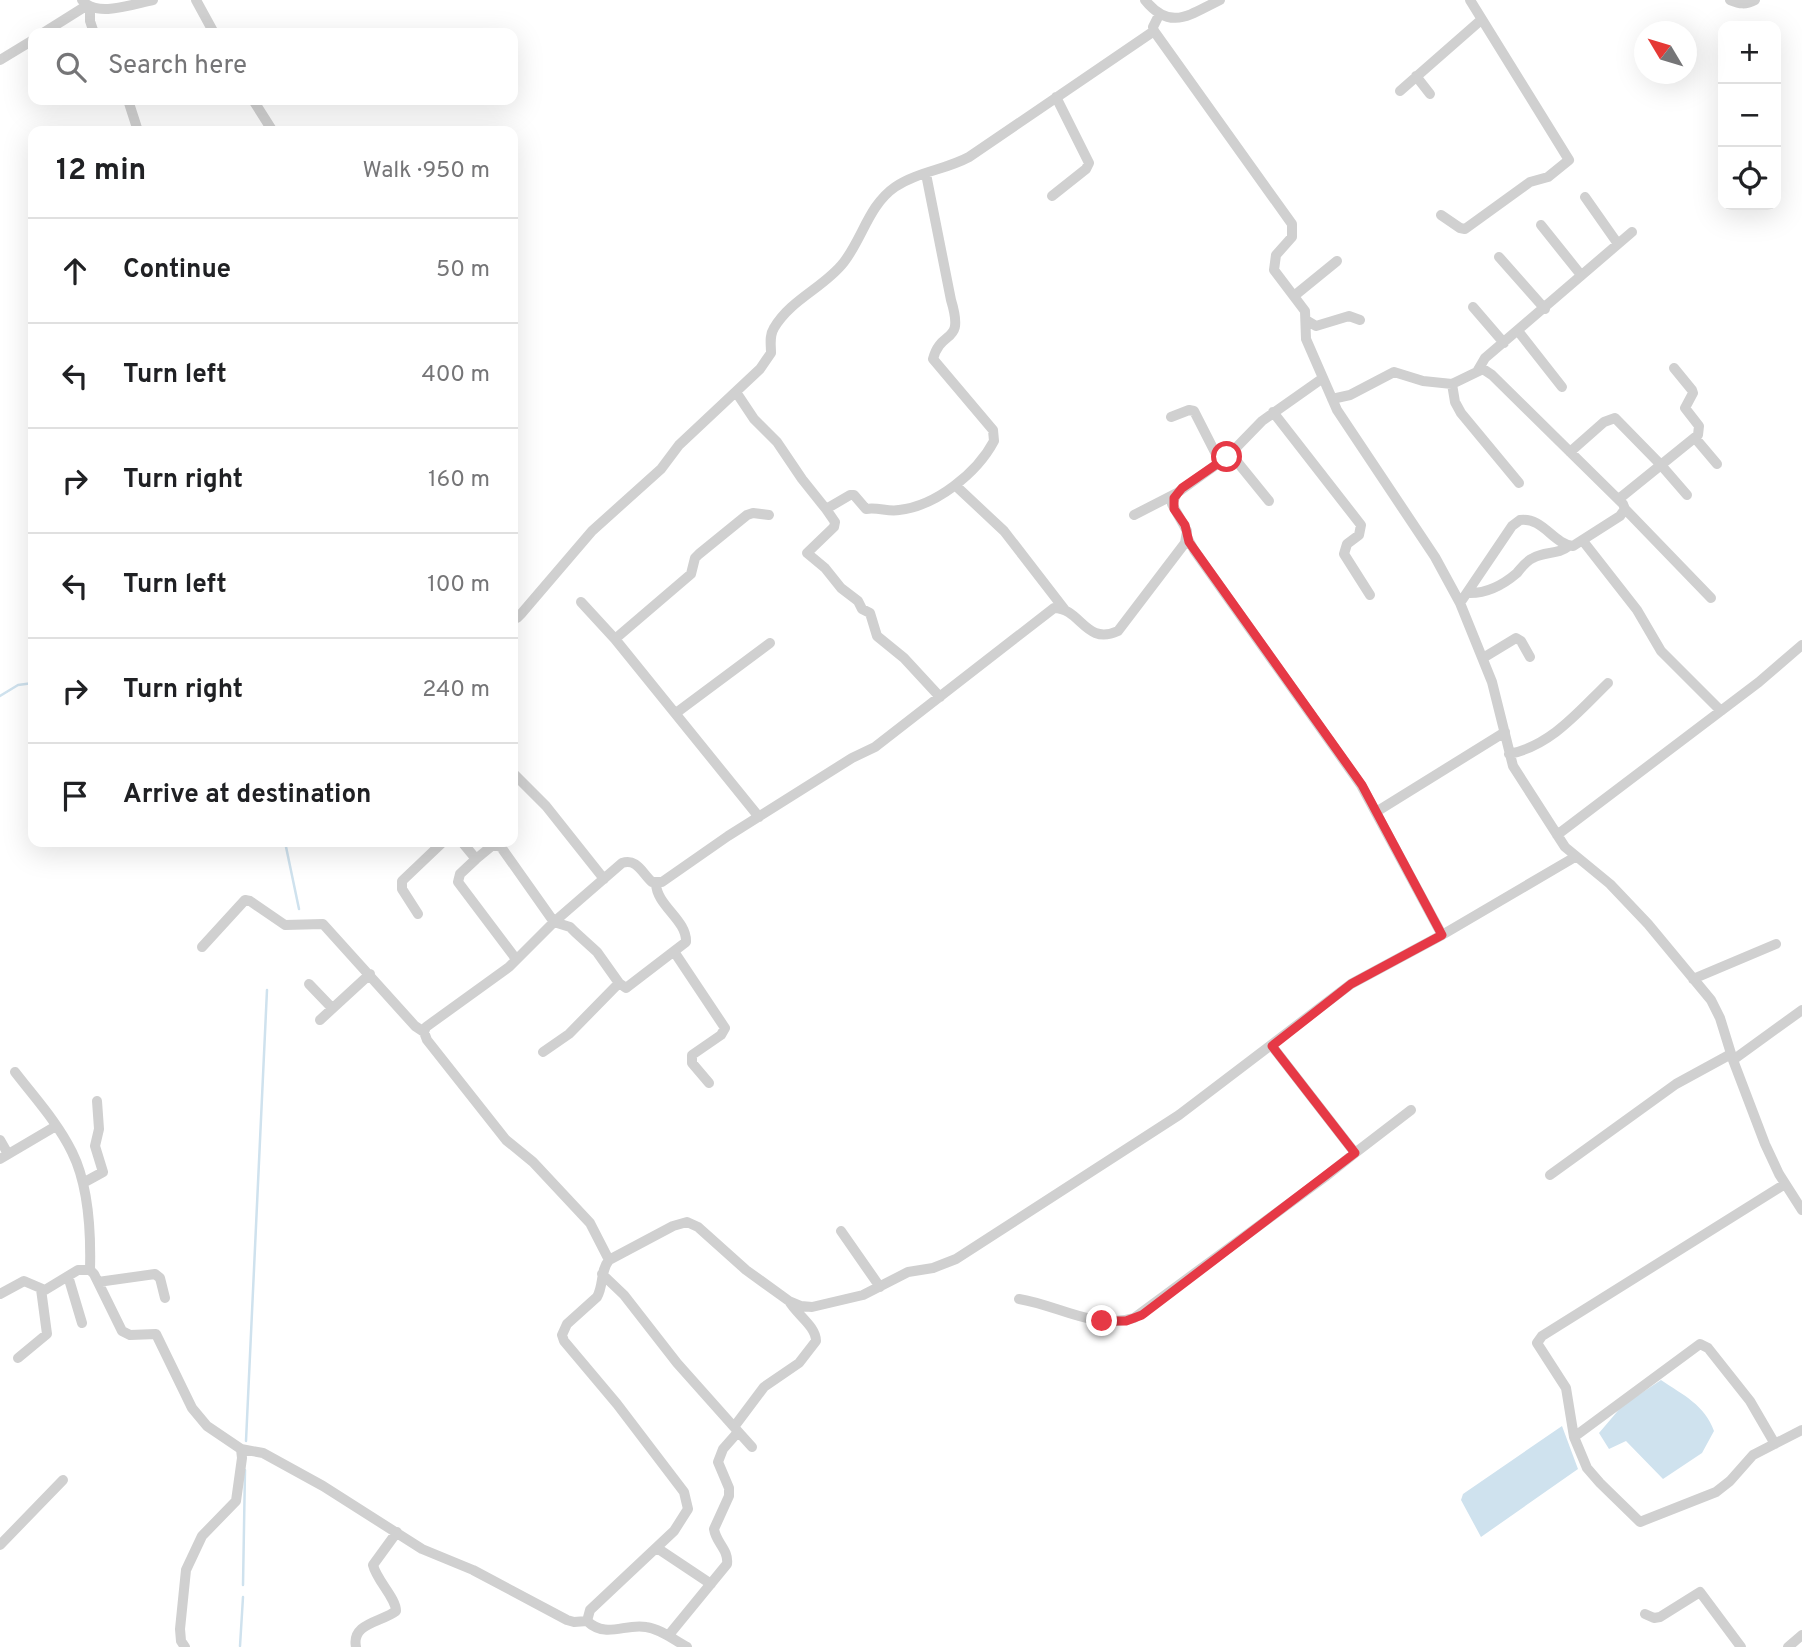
<!DOCTYPE html>
<meta charset="utf-8">
<style>
:root{--surface:#fff;--page:#f2f2f2;--text:#202124;--muted:#757577;--line:#e0e0e0}
body{margin:0;font-family:Overpass,sans-serif;background:var(--page);color:var(--text)}
.controls{position:absolute;right:21px;top:21px;display:grid;overflow:hidden;border-radius:14px;box-shadow:0 7px 28px #0002}
.controls button{width:63px;height:63px;display:grid;place-items:center;padding:0;border:0;border-bottom:2px solid var(--line);background:var(--surface);color:var(--text);font:35px sans-serif}
.compass{position:absolute;left:1634px;top:21px;width:63px;height:63px;border-radius:50%;background:var(--surface);box-shadow:0 7px 28px #0002;rotate:308deg}
.stop{position:absolute;width:21px;height:21px;margin:-16px;border:5px solid #e63946;border-radius:50%;background:#fff}
.stop.end{background:#e63946;border-color:#fff;box-shadow:0 2px 7px #0008}
.list{margin:0;padding:0;list-style:none}
h2{display:flex;justify-content:space-between;align-items:center;height:91px;margin:0;padding:0 28px;font-size:30px}
h2 small{font-size:23px;font-weight:400;color:var(--muted)}
.list li{display:grid;grid-template-columns:46px 1fr auto;gap:21px;align-items:center;box-sizing:border-box;height:105px;padding:0 28px;border-top:2px solid var(--line)}
.list b{display:block;font-size:26px;white-space:nowrap}
.list em{font-size:23px;font-style:normal;color:var(--muted)}
.icon{flex:none;width:38px;height:38px;fill:none;stroke:currentColor;stroke-width:2;stroke-linecap:round;stroke-linejoin:round}
.map{position:relative;flex:none;width:1802px;height:1647px;overflow:hidden}
.search{position:absolute;background:var(--surface);box-shadow:0 7px 28px #0002;left:28px;top:28px;width:490px;height:77px;display:flex;align-items:center;gap:18px;box-sizing:border-box;padding:0 24px;border-radius:14px;color:var(--muted);font-size:26px}
.panel{position:absolute;background:var(--surface);box-shadow:0 7px 28px #0002;left:28px;top:126px;width:490px;height:721px;border-radius:14px}
.map>svg:first-child{display:block}
.water{fill:#cfe2ee}
.lines{fill:none;stroke-linecap:round;stroke-linejoin:round}
.stream{stroke:#cfe2ee;stroke-width:2.5}
.street{stroke:#d0d0d0;stroke-width:10}
.route{stroke:#e63946;stroke-width:9}
</style>
<div class="map">
<svg width="1802" height="1647" viewBox="0 0 1802 1647">
<rect width="100%" height="100%" fill="#fff"/>
<!-- water -->
<path class="water" d="M 1661,1380 C 1683,1395 1705,1405 1714,1431 L 1702,1453 L 1663,1479 L 1626,1441 L 1609,1449 L 1599,1433 L 1622,1406 Z
M 1562,1426 L 1578,1469 L 1481,1537 L 1461,1500 L 1463,1494 Z"/>
<g class="lines">
<!-- stream -->
<path class="stream" d="M 0,696 L 18,685 L 33,683
M 285,842 L 299,909
M 246,1441 L 267,990
M 243,1585 L 245,1470
M 240,1646 L 243,1597"/>
<!-- street -->
<path class="street" d="M 82,0 C 96,18 133,4 153,0
M 196,0 L 214,33
M 1145,0 C 1171,32 1190,14 1220,0
M 1730,0 C 1740,4 1745,5 1755,0
M 90,8 L 90,21 L 94,33
M 1159,15 L 1153,27 L 1154,31 L 1292,224 L 1292,237 L 1276,255 L 1274,270 L 1305,311 L 1306,339 L 1337,410 L 1435,557 L 1460,603 L 1492,682 L 1513,766 L 1565,847 L 1610,884 L 1648,924 L 1711,1000 L 1720,1018 L 1733,1060 L 1765,1144 L 1779,1174 L 1802,1210
M 43,33 L 86,6
M 0,60 L 33,40
M 1416,76 L 1430,94
M 1400,91 L 1481,20
M 128,100 L 138,131
M 253,100 L 272,130
M 926,174 L 951,300 C 965,346 941,328 933,359 L 993,430 L 994,441 C 977,473 936,506 899,510 C 888,512 878,507 866,509 L 854,495 L 850,495 L 826,509 L 835,522 L 834,527 L 807,553 L 825,568 L 841,588 L 858,601 L 862,609 L 870,613 L 877,636 L 904,658 L 940,697
M 1052,196 L 1086,169 L 1089,163 L 1056,97
M 1585,197 L 1618,244
M 1441,215 L 1460,228 L 1465,229 L 1530,182 L 1548,177 L 1569,160 L 1470,0
M 1541,225 L 1581,275
M 1499,257 L 1545,309
M 1294,296 L 1337,261
M 1473,307 L 1504,343
M 1306,320 L 1316,326 L 1349,316 L 1360,320
M 1518,331 L 1562,387
M 1478,370 L 1485,358 L 1632,232
M 1452,384 L 1455,402 L 1461,413 L 1519,483
M 736,392 L 754,419 L 777,442 L 802,479 L 826,509
M 1332,399 L 1350,395 L 1394,372 L 1423,381 L 1452,384 L 1483,369 L 1492,375 L 1623,504 L 1625,509 L 1620,516 L 1573,546 C 1553,544 1543,517 1520,520 L 1512,526 L 1460,603
M 1273,412 L 1361,525 L 1359,535 L 1347,544 L 1344,554 L 1370,595
M 1171,417 L 1189,410 L 1194,411 L 1220,462
M 1695,438 L 1717,464
M 1570,452 L 1604,422 L 1615,418 L 1661,465 L 1687,495
M 1230,453 L 1269,501
M 956,486 L 1004,531 L 1065,610
M 1620,498 L 1698,435 L 1699,426 L 1685,408 L 1693,393 L 1692,390 L 1674,368
M 1625,509 L 1711,598
M 1134,515 L 1177,493
M 1187,537 L 1194,550 L 1361,785 L 1442,935
M 1583,541 L 1637,610 L 1661,651 L 1721,711
M 1467,593 C 1485,594 1503,585 1517,573 C 1522,567 1526,561 1533,558 C 1545,551 1558,555 1569,546
M 581,602 L 615,639
M 513,618 L 517,618 L 521,614 L 592,531 L 661,469 L 679,445 L 760,369 L 771,353 C 771,344 769,336 774,328 C 791,299 825,287 844,262 C 863,237 869,205 895,187 C 917,172 945,170 969,157 L 1154,31
M 1483,658 L 1516,638 L 1521,641 L 1530,657
M 676,713 L 770,643
M 1509,754 C 1551,746 1579,711 1608,683
M 513,773 L 546,806 L 604,879
M 1376,812 L 1505,732
M 759,817 L 615,639 L 691,574 L 695,558 L 699,554 L 747,515 L 753,513 L 769,515
M 1557,835 L 1759,682 L 1802,645
M 462,842 L 476,859 L 460,874 L 458,882 L 516,959
M 476,859 L 493,845 L 501,847 L 554,922 L 570,927 L 575,932 L 597,952 L 619,983 L 626,988 L 686,942 C 687,920 657,906 656,884
M 418,914 L 402,889 L 402,881 L 443,842
M 202,947 L 245,900 L 250,901 L 285,925 L 323,924 L 415,1026 L 424,1032
M 675,953 L 725,1028 L 721,1035 L 692,1055 L 692,1063 L 709,1083
M 1693,979 L 1776,944
M 309,984 L 332,1008
M 320,1020 L 370,974
M 1272,1046 L 1355,1153 L 1411,1110
M 543,1052 L 569,1034 L 619,983
M 1733,1060 L 1802,1010
M 15,1072 C 35,1098 58,1123 72,1152 C 89,1186 91,1233 90,1270
M 0,1140 L 8,1154
M 0,1159 L 56,1126
M 1550,1175 L 1676,1084 L 1731,1054
M 83,1183 L 103,1172 L 95,1146 L 99,1129 L 97,1101
M 1785,1184 L 1542,1336 L 1537,1343 L 1566,1388 L 1574,1437 L 1587,1468 L 1600,1483 L 1640,1522 L 1716,1492 L 1730,1481 L 1753,1455 L 1802,1430
M 841,1231 L 880,1287
M 609,1260 L 590,1223 L 533,1162 L 506,1140 L 427,1040 L 424,1032 L 426,1027 L 509,967 L 554,922 L 622,863 C 637,858 642,873 652,882 L 662,882 L 728,836 L 852,758 L 875,747 L 1054,608 C 1081,608 1085,646 1118,631 L 1185,543 L 1187,531 L 1172,504 L 1177,493 L 1227,457 L 1262,421 L 1323,378
M 602,1274 L 624,1295 L 677,1363 L 734,1427
M 68,1276 L 82,1323
M 98,1282 L 155,1274 L 160,1278 L 165,1298
M 0,1294 L 24,1281 L 45,1290 L 78,1270 L 90,1270 L 94,1274 L 122,1331 L 130,1335 L 156,1334 L 192,1408 L 207,1426 L 241,1449 L 242,1458 L 236,1501 L 202,1536 L 186,1570 L 180,1629 L 181,1641 L 185,1647
M 1019,1299 C 1058,1305 1093,1330 1134,1318 L 1325,1177 L 1355,1153
M 18,1358 L 47,1334 L 41,1289
M 1574,1437 L 1700,1344 L 1708,1348 L 1750,1401 L 1775,1444
M 752,1447 L 734,1427 L 764,1387 L 799,1363 L 816,1341 C 816,1326 796,1314 789,1301
M 241,1449 L 263,1453 L 323,1486 L 422,1549 L 473,1570 L 567,1620 L 574,1622 L 587,1621
M 0,1545 L 63,1480
M 657,1548 L 711,1584
M 1645,1614 L 1654,1618 L 1660,1617 L 1700,1592 L 1741,1647
M 668,1636 L 727,1564 C 729,1550 716,1543 714,1529 L 729,1496 L 729,1488 L 718,1462 L 723,1449 L 738,1432
M 356,1647 C 351,1623 382,1622 396,1611 C 396,1598 377,1581 373,1565 L 397,1532
M 687,1647 C 674,1640 661,1629 646,1627 C 625,1623 606,1639 587,1621 L 590,1610 L 674,1531 L 688,1509 L 684,1492 L 617,1404 L 564,1341 L 562,1335 L 567,1324 L 597,1297 C 604,1285 600,1271 609,1260 L 673,1226 L 687,1222 L 698,1227 L 746,1270 L 789,1301 L 801,1306 L 812,1307 L 863,1295 L 908,1272 L 933,1268 L 956,1259 L 1179,1115 L 1351,984 L 1442,935 L 1575,857
M 1788,1647 L 1802,1635"/>
</g>
<g class="lines">
<!-- route -->
<path class="route" d="M 1102,1321 L 1126,1321 L 1142,1315 L 1355,1153 L 1272,1046 L 1351,984 L 1442,935 L 1362,785 L 1189,542 L 1185,525 L 1174,509 L 1174,498 L 1182,488 L 1227,457"/>
</g>
</svg>
<div class="controls">
<button>+</button>
<button>−</button>
<button><svg class="icon" aria-label="locate" viewBox="0 0 24 24"><circle cx="12" cy="12" r="6"/><path d="M12 2v4M12 18v4M2 12h4M18 12h4"/></svg></button>
</div>
<svg class="compass" viewBox="-18 -18 36 36"><path d="M0-13l5 13h-10z" fill="#e53935"/><path d="M0 13l5-13h-10z" fill="#757577"/></svg>
<div class="stop" style="left:1227px;top:457px"></div>
<div class="stop end" style="left:1102px;top:1321px"></div>
<div class="search"><svg class="icon" aria-label="search" viewBox="0 0 24 24"><circle cx="10" cy="10" r="6"/><path d="M15 15l6 6"/></svg>Search here</div>
<section class="panel">
<h2>12 min<small>Walk · 950 m</small></h2>
<ul class="list">
<li><svg class="icon" aria-label="ahead" viewBox="0 0 24 24"><path d="M12 20V5M6 11l6-6 6 6"/></svg><div><b>Continue</b></div><em>50 m</em></li>
<li><svg class="icon" aria-label="left" viewBox="0 0 24 24"><path d="M17 20v-9H6M10 6l-5 5 5 5"/></svg><div><b>Turn left</b></div><em>400 m</em></li>
<li><svg class="icon" aria-label="right" viewBox="0 0 24 24"><path d="M7 20v-9h11M14 6l5 5-5 5"/></svg><div><b>Turn right</b></div><em>160 m</em></li>
<li><svg class="icon" aria-label="left" viewBox="0 0 24 24"><path d="M17 20v-9H6M10 6l-5 5 5 5"/></svg><div><b>Turn left</b></div><em>100 m</em></li>
<li><svg class="icon" aria-label="right" viewBox="0 0 24 24"><path d="M7 20v-9h11M14 6l5 5-5 5"/></svg><div><b>Turn right</b></div><em>240 m</em></li>
<li><svg class="icon" aria-label="arrive" viewBox="0 0 24 24"><path d="M6 21V4h12l-3 4 3 4H6"/></svg><div><b>Arrive at destination</b></div></li>
</ul>
</section>
</div>
